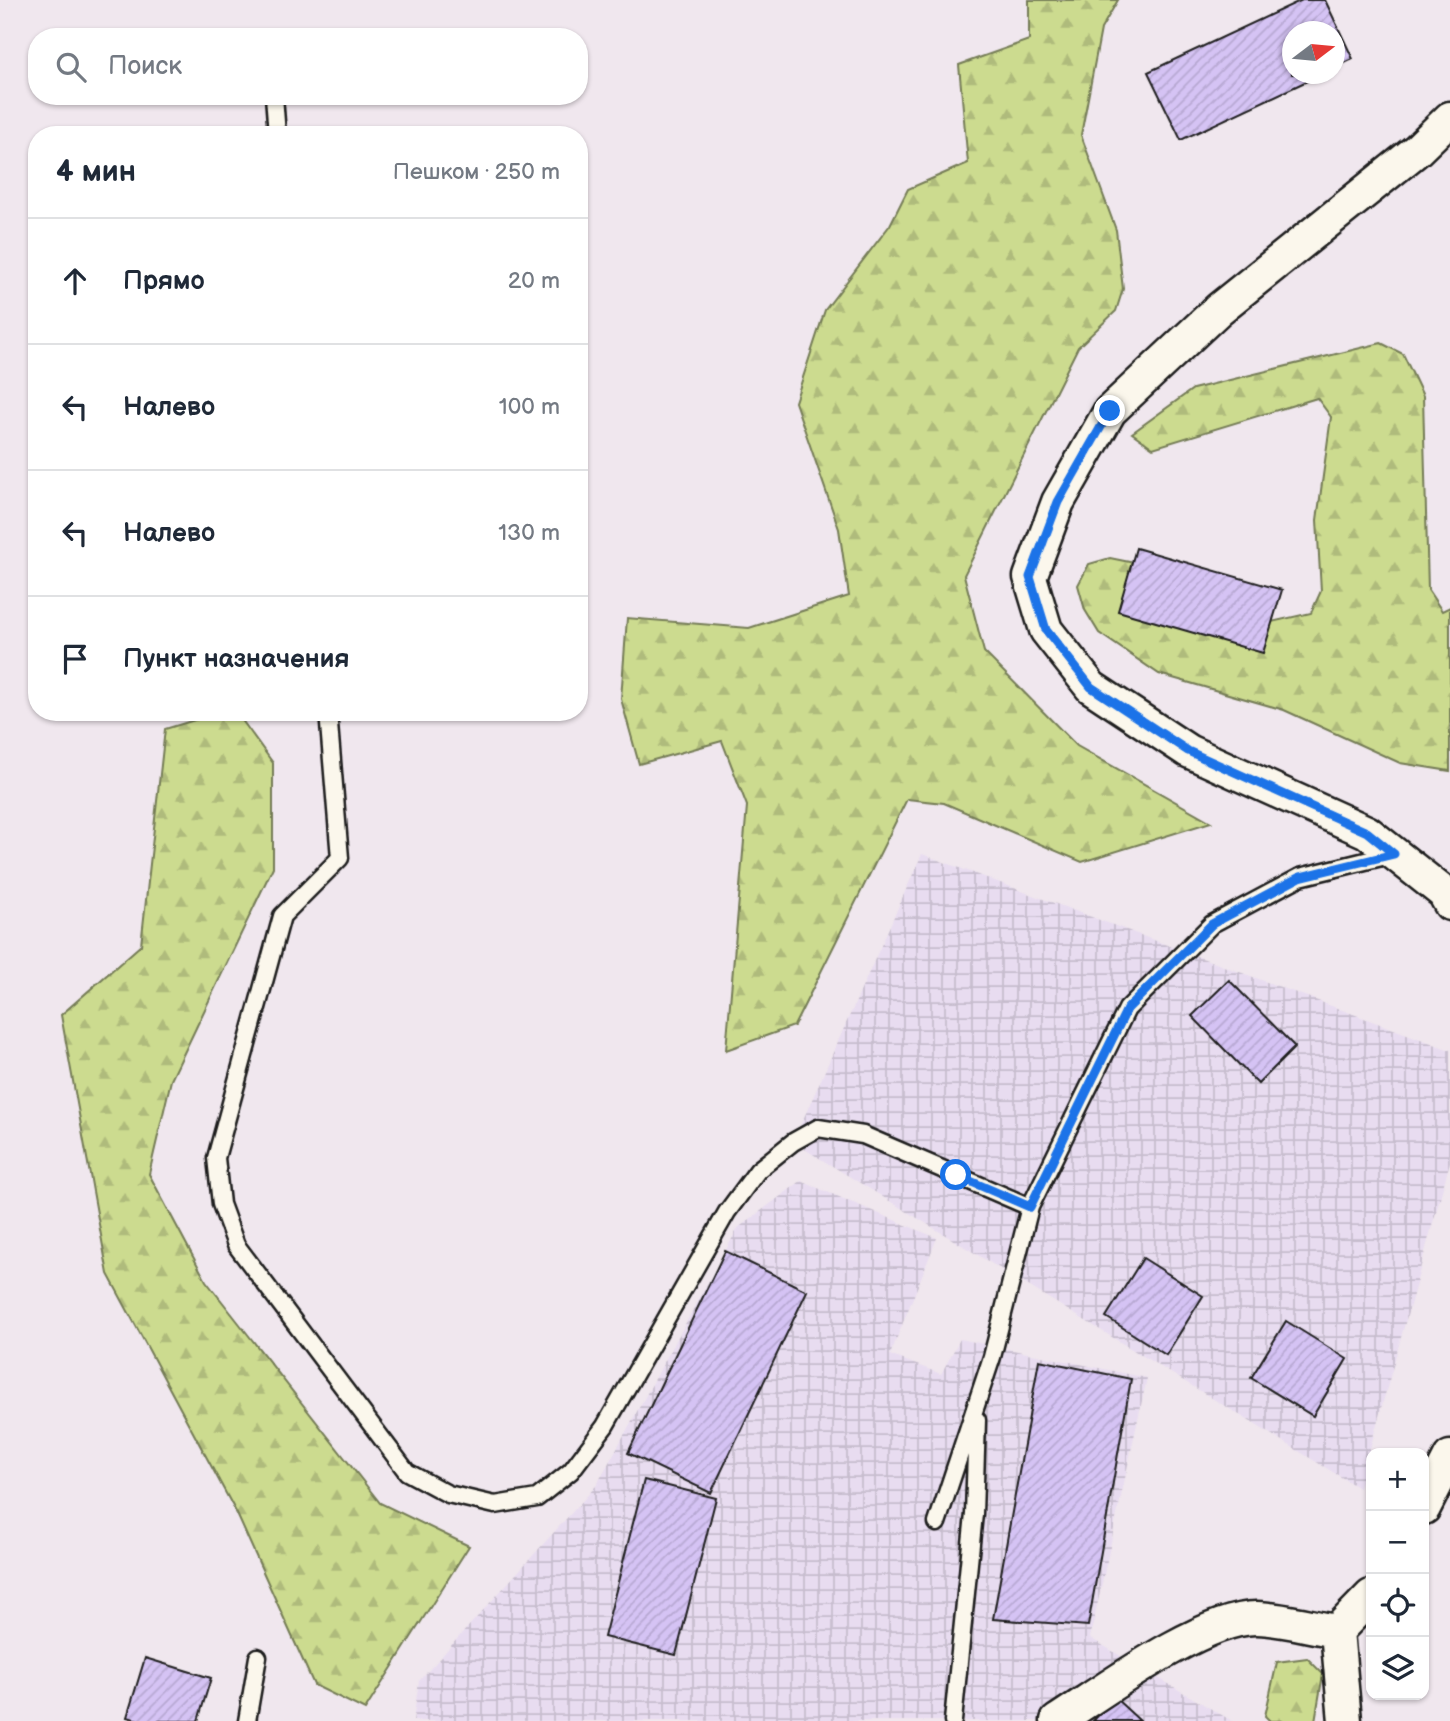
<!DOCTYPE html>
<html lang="ru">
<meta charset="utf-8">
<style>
:root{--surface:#fff;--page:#f2f2f3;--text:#1f2937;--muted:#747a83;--line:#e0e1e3}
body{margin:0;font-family:"Balsamiq Sans",sans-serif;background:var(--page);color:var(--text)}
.controls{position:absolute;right:21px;bottom:21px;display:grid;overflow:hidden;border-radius:14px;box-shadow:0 2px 5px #0004}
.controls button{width:63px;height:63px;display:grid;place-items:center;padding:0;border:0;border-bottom:2px solid var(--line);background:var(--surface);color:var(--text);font:35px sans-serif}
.compass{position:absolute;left:1282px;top:21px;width:63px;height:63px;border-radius:50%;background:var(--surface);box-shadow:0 2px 5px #0004;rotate:74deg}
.stop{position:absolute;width:21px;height:21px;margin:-16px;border:5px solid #1a73e8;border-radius:50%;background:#fff}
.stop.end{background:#1a73e8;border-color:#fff;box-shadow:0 2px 7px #0008}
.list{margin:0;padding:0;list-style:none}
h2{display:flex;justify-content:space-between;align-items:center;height:91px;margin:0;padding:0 28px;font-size:30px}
h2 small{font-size:23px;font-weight:400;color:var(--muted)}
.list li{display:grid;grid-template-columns:46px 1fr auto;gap:21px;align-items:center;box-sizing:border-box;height:126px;padding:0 28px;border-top:2px solid var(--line)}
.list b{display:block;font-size:26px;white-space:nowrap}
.list em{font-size:23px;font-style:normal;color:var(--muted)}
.icon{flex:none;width:38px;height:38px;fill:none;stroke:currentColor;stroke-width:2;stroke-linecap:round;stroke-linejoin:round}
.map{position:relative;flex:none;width:1450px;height:1721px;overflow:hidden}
.search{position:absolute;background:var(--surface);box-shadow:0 2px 5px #0004;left:28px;top:28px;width:560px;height:77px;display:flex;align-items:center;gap:18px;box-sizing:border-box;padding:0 24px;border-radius:28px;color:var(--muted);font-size:26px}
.panel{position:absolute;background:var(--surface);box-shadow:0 2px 5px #0004;left:28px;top:126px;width:560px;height:595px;border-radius:28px}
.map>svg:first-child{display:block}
.industrial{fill:url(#industrial-grid)}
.forest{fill:url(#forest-firs);stroke:#747c56;stroke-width:2}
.building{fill:url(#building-hatch);stroke:#1c1c1c;stroke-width:2}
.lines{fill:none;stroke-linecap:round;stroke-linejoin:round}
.lane-casing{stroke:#1c1c1c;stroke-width:21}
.street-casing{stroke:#1c1c1c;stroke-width:37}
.lane{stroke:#fbf7ec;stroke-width:16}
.street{stroke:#fbf7ec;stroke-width:32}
.route{stroke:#1a73e8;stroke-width:9}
</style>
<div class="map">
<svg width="1450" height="1721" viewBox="0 0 1450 1721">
<defs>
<pattern id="industrial-grid" width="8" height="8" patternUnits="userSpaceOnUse" patternTransform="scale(1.75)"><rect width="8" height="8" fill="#e8dcf0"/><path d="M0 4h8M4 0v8" fill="none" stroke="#c6bccd"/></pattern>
<pattern id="forest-firs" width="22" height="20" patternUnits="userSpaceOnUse" patternTransform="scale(1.75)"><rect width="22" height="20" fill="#ccdb8f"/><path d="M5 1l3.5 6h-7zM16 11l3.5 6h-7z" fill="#afbb7b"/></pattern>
<pattern id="building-hatch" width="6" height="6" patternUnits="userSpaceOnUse" patternTransform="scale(1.75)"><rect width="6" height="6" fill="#d5c3f4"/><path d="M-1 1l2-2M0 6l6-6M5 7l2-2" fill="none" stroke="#b6a7d1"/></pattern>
</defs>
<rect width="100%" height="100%" fill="#f0e7ee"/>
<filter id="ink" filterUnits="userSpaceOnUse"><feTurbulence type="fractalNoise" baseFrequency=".0143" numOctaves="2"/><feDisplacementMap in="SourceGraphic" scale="14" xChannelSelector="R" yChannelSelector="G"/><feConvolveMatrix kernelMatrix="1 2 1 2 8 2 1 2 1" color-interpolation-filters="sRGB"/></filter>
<g filter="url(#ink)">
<!-- industrial -->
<path class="industrial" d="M 922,854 L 1450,1050 L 1450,1162 L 1359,1488 L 793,1142 Z
M 801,1181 L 937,1238 L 890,1355 L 941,1374 L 960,1339 L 1147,1378 L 1090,1638 L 1232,1721 L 413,1721 L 419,1681 L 596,1486 L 738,1228 Z"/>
<!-- forest -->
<path class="forest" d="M 1029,0 L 1118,0 L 1101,29 L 1081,135 L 1116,230 L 1123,289 L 1116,311 L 1078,347 L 964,575 L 984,652 L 1077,746 L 1211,822 L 1082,862 L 944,803 L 907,799 L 794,1026 L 726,1050 L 747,806 L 722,741 L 639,764 L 621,699 L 627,618 L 749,628 L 849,596 L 839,529 L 795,402 L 825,310 L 890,225 L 908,189 L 968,163 L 959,65 L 1029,40 Z
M 1381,343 L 1403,354 L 1423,396 L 1428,590 L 1442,611 L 1450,607 L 1450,771 L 1400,763 L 1284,710 L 1159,674 L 1099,633 L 1085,610 L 1078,585 L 1089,564 L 1110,558 L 1154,567 L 1263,624 L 1311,613 L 1321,591 L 1317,520 L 1331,417 L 1317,398 L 1153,448 L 1132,433 L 1193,389 Z
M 221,712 L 236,712 L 273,763 L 273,867 L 171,1080 L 149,1174 L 206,1281 L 380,1503 L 469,1546 L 365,1710 L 314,1685 L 237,1514 L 108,1274 L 61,1015 L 141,945 L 165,729 Z
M 1307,1658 L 1323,1674 L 1315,1721 L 1270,1721 L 1265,1716 L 1277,1662 Z"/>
<!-- building -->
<path class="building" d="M 1302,0 L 1325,0 L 1353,59 L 1334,68 L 1334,32 L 1292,32 L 1292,74 L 1322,74 L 1181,140 L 1148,72 Z
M 1136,548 L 1282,590 L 1263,653 L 1118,611 Z
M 1229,980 L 1295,1047 L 1258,1084 L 1192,1016 Z
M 725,1251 L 807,1291 L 711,1493 L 628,1453 Z
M 1143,1258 L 1203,1296 L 1166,1355 L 1106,1317 Z
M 1286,1321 L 1347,1359 L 1313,1416 L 1251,1378 Z
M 1039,1360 L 1131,1379 L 1088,1626 L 993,1619 Z
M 644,1480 L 716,1498 L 676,1655 L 604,1637 Z
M 145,1658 L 211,1678 L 198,1721 L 142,1721 L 127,1717 Z
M 1115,1698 L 1140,1721 L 1093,1721 Z"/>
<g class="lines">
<!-- lane casing -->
<g class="lane-casing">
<path id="lane" d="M 274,96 L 277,135
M 328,712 L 340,858 L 282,916 L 216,1158 L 221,1204 L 236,1245 L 407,1472 L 448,1494 L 495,1505 L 537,1498 L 571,1471 L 605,1426 L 727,1212 L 758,1170 L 793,1142 L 818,1128 L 863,1135 L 1030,1207
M 937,1523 L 992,1357 L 1030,1207 L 1127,1009 L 1212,924 L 1300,877 L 1394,854
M 247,1721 L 258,1657
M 953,1721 L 974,1514 L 977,1420"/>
</g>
<!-- street casing -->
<g class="street-casing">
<path id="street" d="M 1450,118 L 1417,150 L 1219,309 L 1110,411 L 1058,502 L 1030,577 L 1046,630 L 1091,687 L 1188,751 L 1367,832 L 1444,893 L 1450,904
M 1424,1508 L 1450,1457
M 1057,1721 C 1102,1692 1204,1617 1257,1618 C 1284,1619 1311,1627 1337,1631
M 1345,1721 L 1337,1631 L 1371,1596"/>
</g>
<!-- lane -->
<use href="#lane" class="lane"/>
<!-- street -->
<use href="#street" class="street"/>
</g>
</g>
<g class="lines" filter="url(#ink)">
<!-- route -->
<path class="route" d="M 956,1175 L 1030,1207 L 1127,1009 L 1212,924 L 1300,877 L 1394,854 L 1367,832 L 1188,751 L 1091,687 L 1046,630 L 1030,577 L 1058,502 L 1110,411"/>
</g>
</svg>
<div class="controls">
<button>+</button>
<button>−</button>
<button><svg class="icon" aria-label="locate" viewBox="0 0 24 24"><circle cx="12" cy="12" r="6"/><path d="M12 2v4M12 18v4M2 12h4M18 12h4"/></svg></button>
<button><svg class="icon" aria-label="layers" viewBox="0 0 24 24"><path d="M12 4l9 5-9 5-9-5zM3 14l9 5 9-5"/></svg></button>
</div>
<svg class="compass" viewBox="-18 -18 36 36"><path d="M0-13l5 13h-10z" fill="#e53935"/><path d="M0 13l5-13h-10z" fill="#747a83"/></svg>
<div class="stop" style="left:956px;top:1175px"></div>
<div class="stop end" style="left:1110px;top:411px"></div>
<div class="search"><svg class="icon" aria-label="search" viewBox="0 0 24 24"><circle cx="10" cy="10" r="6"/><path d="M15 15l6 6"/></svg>Поиск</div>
<section class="panel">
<h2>4 мин<small>Пешком · 250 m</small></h2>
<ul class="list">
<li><svg class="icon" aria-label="ahead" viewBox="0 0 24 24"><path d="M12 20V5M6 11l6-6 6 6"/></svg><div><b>Прямо</b></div><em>20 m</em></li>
<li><svg class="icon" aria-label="left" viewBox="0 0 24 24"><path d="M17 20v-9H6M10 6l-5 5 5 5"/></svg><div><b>Налево</b></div><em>100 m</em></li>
<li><svg class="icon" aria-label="left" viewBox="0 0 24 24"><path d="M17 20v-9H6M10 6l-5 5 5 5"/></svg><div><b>Налево</b></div><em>130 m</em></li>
<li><svg class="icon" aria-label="arrive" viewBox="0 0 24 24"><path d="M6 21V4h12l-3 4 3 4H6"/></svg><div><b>Пункт назначения</b></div></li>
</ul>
</section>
</div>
